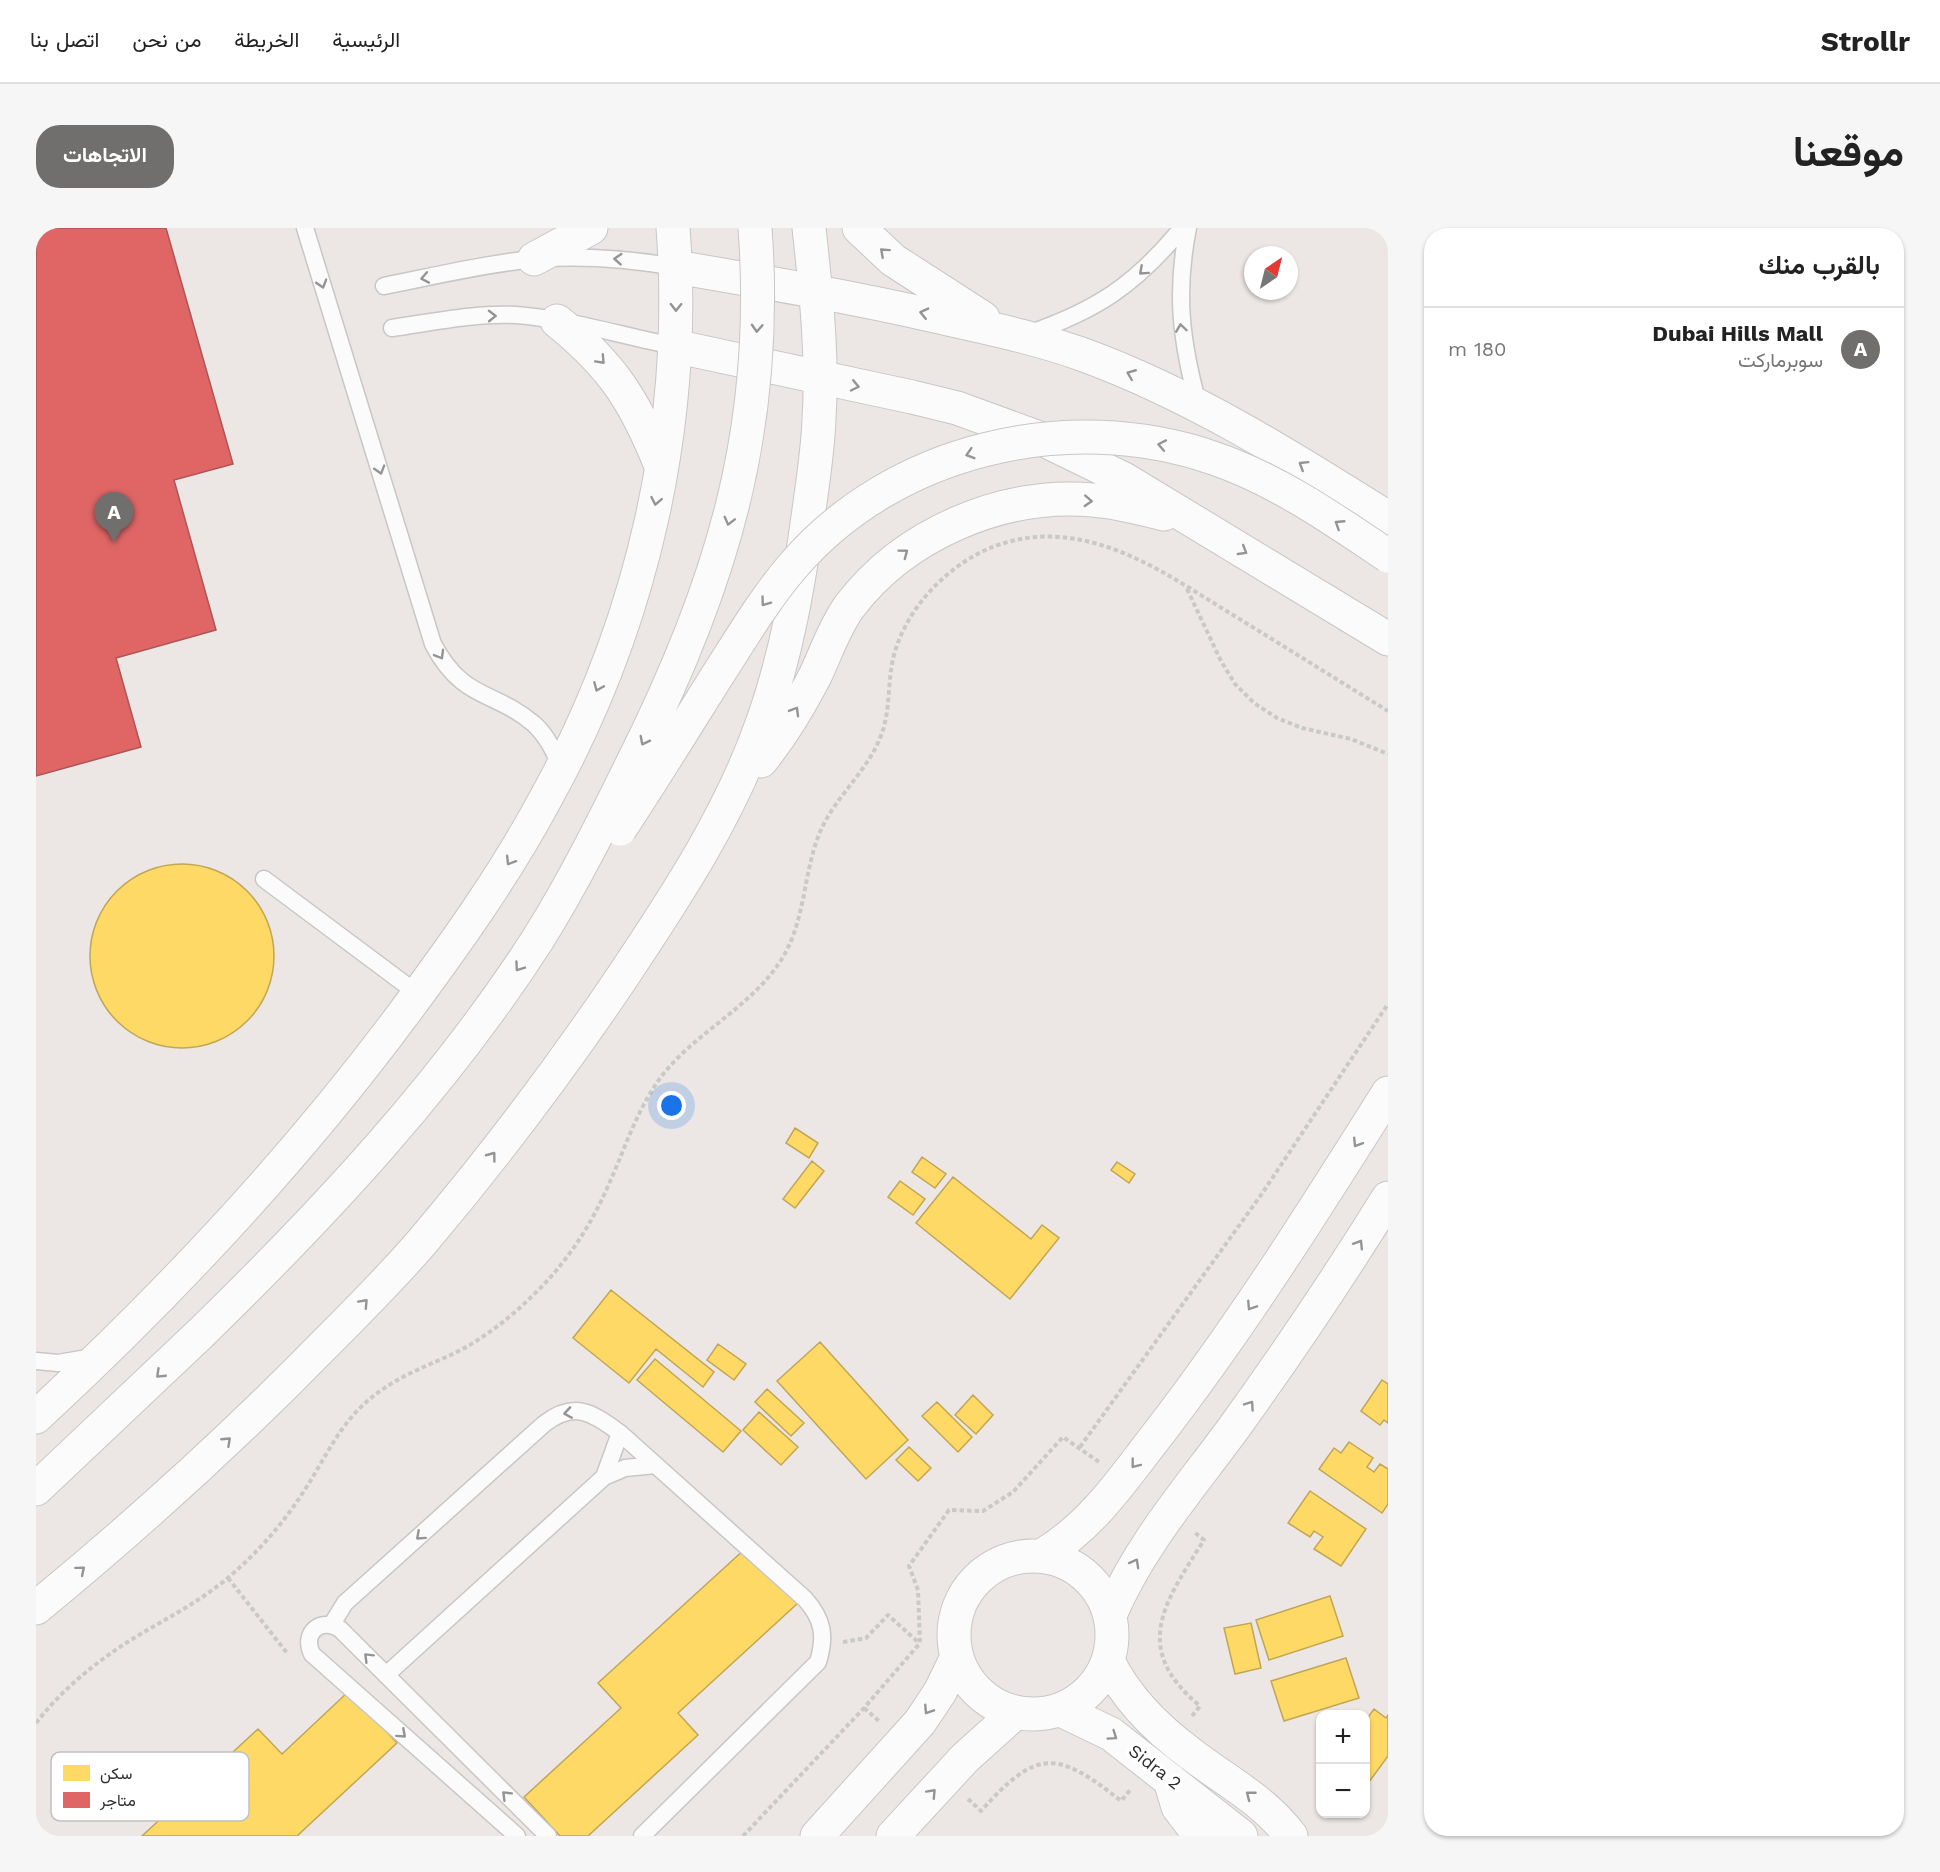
<!DOCTYPE html>
<html lang="ar">
<meta charset="utf-8">
<style>
:root{--surface:#fff;--page:#f6f6f6;--text:#222;--muted:#767676;--line:#e0e0e0;--accent:#706f6e}
body{margin:0;font-family:"Work Sans",Vazirmatn,sans-serif;background:var(--page);color:var(--text);direction:rtl}
.controls{position:absolute;right:18px;bottom:18px;display:grid;overflow:hidden;border-radius:12px;box-shadow:0 2px 4px #0004}
.controls button{width:54px;height:54px;display:grid;place-items:center;padding:0;border:0;border-bottom:2px solid var(--line);background:var(--surface);color:var(--text);font:30px sans-serif}
.compass{position:absolute;left:1208px;top:18px;width:54px;height:54px;border-radius:50%;background:var(--surface);box-shadow:0 2px 4px #0004;rotate:35deg}
.you{position:absolute;left:636px;top:878px;width:21px;height:21px;margin:-15px;border:4px solid #fff;border-radius:50%;background:#1a73e8;box-shadow:0 0 0 9px #1a73e833}
.badge{display:grid;place-items:center;width:39px;height:39px;border-radius:50%;background:var(--accent);color:#fff;font-size:20px;font-weight:700}
.pin{position:absolute;translate:-50% -50px;filter:drop-shadow(0 2px 3px #0008)}
.pin::after{content:'';position:absolute;top:32px;width:21px;height:18px;background:inherit;clip-path:polygon(0 0,100% 0,50% 100%)}
.list{margin:0;padding:0;list-style:none}
h2{display:flex;justify-content:space-between;align-items:center;height:78px;margin:0;padding:0 24px;font-size:26px}
h2 small{font-size:20px;font-weight:400;color:var(--muted)}
.list li{display:grid;grid-template-columns:39px 1fr auto;gap:18px;align-items:center;box-sizing:border-box;height:84px;padding:0 24px;border-top:2px solid var(--line)}
.list b{display:block;font-size:22px;white-space:nowrap}
.list p{margin:0;font-size:20px;white-space:nowrap;color:var(--muted)}
.list em{font-size:20px;font-style:normal;color:var(--muted)}
.map{position:relative;flex:none;width:1352px;height:1608px;overflow:hidden;direction:ltr;border-radius:24px}
header{display:flex;align-items:center;gap:36px;box-sizing:border-box;height:84px;padding:0 30px;background:var(--surface);border-bottom:2px solid var(--line)}
header strong{font-size:28px}
nav{display:flex;gap:33px;margin-inline-start:auto;font-size:21px}
.intro{display:flex;align-items:center;justify-content:space-between;box-sizing:border-box;height:144px;padding:0 36px}
h1{margin:0;font-size:42px}
.button{padding:15px 27px;border-radius:24px;background:var(--accent);color:#fff;font-size:21px;font-weight:700}
main{display:flex;gap:36px;padding:0 36px}
aside{flex:1;background:var(--surface);border-radius:24px;box-shadow:0 2px 4px #0004}
.map>svg:first-child{display:block}
.homes{fill:#ffd966;stroke:#c0a655;stroke-width:1.5}
.shops{fill:#e06666;stroke:#ab5555;stroke-width:1.5}
.lines{fill:none;stroke-linecap:round;stroke-linejoin:round}
.lane-casing{stroke:#c8c6c6;stroke-width:19}
.street-casing{stroke:#c8c6c6;stroke-width:35}
.secondary-casing{stroke:#c8c6c6;stroke-width:35}
.path{stroke:#c9c9c8;stroke-width:4;stroke-dasharray:4.5 3;stroke-linecap:butt}
.lane{stroke:#fcfbfb;stroke-width:16}
.street{stroke:#fcfbfb;stroke-width:33}
.secondary{stroke:#fcfbfb;stroke-width:33}
.secondary-bridge-casing{stroke:#c8c6c6;stroke-width:35;stroke-linecap:butt}
.secondary-bridge{stroke:#fcfbfb;stroke-width:33}
.oneway{stroke:#959494}
.labels{text-anchor:middle;stroke-width:6;stroke-linejoin:round;paint-order:stroke}
.street-label{font-size:18px;fill:#2e2e2e;stroke:#fff}
.key{fill:#fff;stroke:#c0c0c0;stroke-width:1.5}
.key-label{font-size:16px;fill:#2e2e2e}
</style>
<header>
<strong>Strollr</strong>
<nav><a>الرئيسية</a><a>الخريطة</a><a>من نحن</a><a>اتصل بنا</a></nav>
</header>
<div class="intro"><h1>موقعنا</h1><a class="button">الاتجاهات</a></div>
<main>
<aside>
<h2>بالقرب منك<small></small></h2>
<ul class="list">
<li><span class="badge">A</span><div><b>Dubai Hills Mall</b><p>سوبرماركت</p></div><em>180 m</em></li>
</ul>
</aside>
<div class="map">
<svg width="1352" height="1608" viewBox="0 0 1352 1608">
<rect width="100%" height="100%" fill="#ece7e4"/>
<!-- homes -->
<path class="homes" d="M54 728a92 92 0 1 1 184 0a92 92 0 1 1-184 0Z
M 759,900 L 782,915 L 773,930 L 750,915 Z
M 886,929 L 910,946 L 899,960 L 876,944 Z
M 776,933 L 788,943 L 759,980 L 747,971 Z
M 1081,934 L 1099,946 L 1093,955 L 1075,942 Z
M 917,949 L 995,1011 L 1006,997 L 1023,1010 L 974,1071 L 880,995 Z
M 864,953 L 889,971 L 877,987 L 852,969 Z
M 575,1062 L 678,1144 L 667,1159 L 620,1121 L 593,1155 L 537,1110 Z
M 784,1114 L 872,1212 L 830,1251 L 741,1153 Z
M 682,1116 L 710,1136 L 698,1152 L 671,1132 Z
M 619,1131 L 705,1203 L 687,1224 L 601,1152 Z
M 1346,1152 L 1352,1156 L 1352,1195 L 1348,1192 L 1344,1197 L 1325,1183 Z
M 731,1161 L 768,1195 L 755,1208 L 719,1174 Z
M 937,1167 L 957,1187 L 940,1206 L 919,1187 Z
M 901,1174 L 936,1209 L 922,1224 L 886,1188 Z
M 723,1184 L 762,1219 L 745,1237 L 707,1202 Z
M 1313,1214 L 1337,1230 L 1331,1239 L 1338,1244 L 1344,1236 L 1352,1241 L 1352,1276 L 1346,1285 L 1283,1241 L 1298,1220 L 1305,1225 Z
M 873,1219 L 895,1240 L 882,1253 L 860,1232 Z
M 1274,1263 L 1330,1301 L 1305,1338 L 1278,1321 L 1287,1309 L 1278,1303 L 1274,1309 L 1252,1295 Z
M 710,1320 L 762,1375 L 642,1485 L 662,1507 L 552,1608 L 524,1608 L 488,1569 L 585,1480 L 562,1455 Z
M 1294,1368 L 1307,1408 L 1233,1432 L 1220,1392 Z
M 1215,1395 L 1225,1440 L 1199,1446 L 1188,1400 Z
M 1310,1430 L 1323,1470 L 1248,1493 L 1235,1453 Z
M 313,1463 L 361,1515 L 261,1608 L 106,1608 L 222,1501 L 246,1526 Z
M 1338,1481 L 1350,1490 L 1352,1487 L 1352,1528 L 1330,1558 L 1330,1492 Z"/>
<!-- shops -->
<path class="shops" d="M 0,0 L 130,0 L 197,236 L 138,252 L 180,402 L 80,430 L 105,519 L 0,548 Z"/>
<g class="lines">
<!-- lane casing -->
<g class="lane-casing">
<path id="lane" d="M 269,0 L 397,416 C 427,473 458,462 498,496 C 511,508 518,523 525,540
M 1152,0 C 1139,65 1145,113 1162,176
M 348,58 C 398,48 448,36 498,31 C 546,27 593,31 640,39
M 356,100 C 397,94 439,85 480,87 C 533,91 586,108 638,118
M 992,106 C 1061,82 1099,57 1146,0
M 228,651 L 382,766
M 0,1133 L 22,1135 L 57,1129
M 568,1249 L 584,1205
M 296,1396 L 309,1375 L 508,1196 C 539,1172 556,1185 584,1205 L 769,1371 C 787,1391 790,1408 782,1434 L 606,1608
M 350,1447 L 568,1249 L 589,1240 L 620,1237
M 481,1608 L 276,1426 C 266,1405 284,1389 304,1401 L 512,1608"/>
</g>
<!-- street casing -->
<g class="street-casing">
<path id="street" d="M 1072,1433 C 1091,1472 1121,1501 1155,1526 C 1190,1553 1228,1572 1255,1608
M 1025,1482 L 1075,1506 L 1205,1608
M 1134,1552 L 1142,1579 L 1164,1608"/>
</g>
<!-- secondary casing -->
<g class="secondary-casing">
<path id="secondary" d="M 823,0 L 857,32 L 947,90
M 498,31 L 555,0
M 640,39 C 728,54 816,69 903,89 C 952,100 1001,110 1048,127 C 1157,167 1255,229 1352,290
M 521,93 C 576,137 599,173 625,238
M 638,118 L 876,169 L 921,180 L 1006,211 L 1088,251 L 1352,411
M 725,533 C 746,507 764,477 779,448 C 790,425 798,400 813,379 C 868,306 966,264 1057,272 C 1081,274 1105,280 1128,286
M 0,1189 C 135,1064 259,932 368,785 C 420,715 470,645 511,568 C 606,396 652,196 637,0
M 0,1261 L 165,1105
M 1007,1327 C 1057,1297 1087,1251 1122,1206 C 1206,1097 1279,981 1352,865
M918 1407a79 79 0 1 1 158 0a79 79 0 1 1-158 0Z
M 0,1380 C 101,1297 197,1210 289,1116 C 322,1083 356,1049 386,1014 C 458,929 525,840 587,748 C 641,667 695,585 727,493 C 751,425 763,354 773,282 C 777,252 782,221 783,191 C 787,128 780,63 773,0
M 1074,1387 C 1104,1317 1152,1262 1197,1201 C 1251,1126 1303,1049 1352,970
M 781,1608 L 884,1494 L 904,1464 L 920,1431
M 857,1608 L 929,1530 L 979,1485"/>
</g>
<!-- path -->
<path class="path" d="M 1151,361 L 1185,433 L 1199,456 L 1218,475 L 1241,490 L 1266,500 L 1315,511 L 1352,526
M 1044,1219 L 1225,967 L 1352,776
M 192,1350 L 251,1425
M 807,1414 L 830,1410 L 852,1387 L 883,1415
M 828,1480 L 843,1493
M 1156,1488 L 1164,1478 C 1094,1420 1129,1374 1168,1312 L 1158,1304
M 0,1495 C 25,1463 56,1437 90,1415 C 125,1393 161,1376 193,1349 C 221,1325 246,1297 266,1266 C 285,1238 298,1207 322,1182 C 347,1156 376,1144 408,1130 C 438,1117 467,1096 491,1073 C 526,1041 553,1002 572,958 C 589,921 600,883 625,849 C 660,803 717,779 747,729 C 770,690 767,645 784,604 C 799,569 830,545 844,510 C 855,484 851,458 857,431 C 868,383 909,339 954,320 C 978,310 1007,306 1033,310 C 1094,318 1146,356 1197,387 C 1249,419 1300,451 1352,483
M 932,1571 L 945,1583 C 1001,1520 1021,1522 1085,1573 L 1095,1561
M 707,1608 L 828,1480 L 884,1415 L 882,1362 L 873,1338 L 913,1282 L 947,1283 L 977,1264 L 1027,1209 L 1063,1234"/>
<!-- lane -->
<use href="#lane" class="lane"/>
<!-- street -->
<use href="#street" class="street"/>
<!-- secondary -->
<use href="#secondary" class="secondary"/>
<!-- secondary-bridge casing -->
<g class="secondary-bridge-casing">
<path id="secondary-bridge" d="M 584,601 C 617,551 649,499 681,448 C 705,411 727,373 756,339 C 856,221 1032,180 1177,230 C 1240,251 1297,291 1352,328
M 165,1105 C 288,985 409,856 502,711 C 537,655 567,595 596,536 C 685,359 734,201 719,0"/>
</g>
<!-- secondary-bridge -->
<use href="#secondary-bridge" class="secondary-bridge"/>
</g>
<!-- one-way arrows -->
<defs><path id="oneway-chevron" d="M-2-3.5L2.5 0L-2 3.5" fill="none" stroke-width="1.6" stroke-linecap="round" stroke-linejoin="round" transform="scale(1.5)"/></defs>
<g class="oneway">
<use href="#oneway-chevron" transform="translate(848 24) rotate(-138)"/>
<use href="#oneway-chevron" transform="translate(582 31) rotate(-176)"/>
<use href="#oneway-chevron" transform="translate(1107 43) rotate(138)"/>
<use href="#oneway-chevron" transform="translate(389 50) rotate(169)"/>
<use href="#oneway-chevron" transform="translate(286 56) rotate(73)"/>
<use href="#oneway-chevron" transform="translate(640 79) rotate(91)"/>
<use href="#oneway-chevron" transform="translate(888 85) rotate(-167)"/>
<use href="#oneway-chevron" transform="translate(456 88) rotate(-1)"/>
<use href="#oneway-chevron" transform="translate(721 100) rotate(93)"/>
<use href="#oneway-chevron" transform="translate(1145 100) rotate(-98)"/>
<use href="#oneway-chevron" transform="translate(565 132) rotate(47)"/>
<use href="#oneway-chevron" transform="translate(1095 146) rotate(-158)"/>
<use href="#oneway-chevron" transform="translate(819 158) rotate(12)"/>
<use href="#oneway-chevron" transform="translate(1126 217) rotate(-169)"/>
<use href="#oneway-chevron" transform="translate(934 226) rotate(163)"/>
<use href="#oneway-chevron" transform="translate(1267 237) rotate(-148)"/>
<use href="#oneway-chevron" transform="translate(344 242) rotate(73)"/>
<use href="#oneway-chevron" transform="translate(620 273) rotate(101)"/>
<use href="#oneway-chevron" transform="translate(1052 273) rotate(3)"/>
<use href="#oneway-chevron" transform="translate(693 293) rotate(104)"/>
<use href="#oneway-chevron" transform="translate(1303 296) rotate(-147)"/>
<use href="#oneway-chevron" transform="translate(1207 323) rotate(31)"/>
<use href="#oneway-chevron" transform="translate(868 325) rotate(-37)"/>
<use href="#oneway-chevron" transform="translate(729 374) rotate(126)"/>
<use href="#oneway-chevron" transform="translate(404 427) rotate(60)"/>
<use href="#oneway-chevron" transform="translate(562 459) rotate(113)"/>
<use href="#oneway-chevron" transform="translate(759 483) rotate(-60)"/>
<use href="#oneway-chevron" transform="translate(608 513) rotate(117)"/>
<use href="#oneway-chevron" transform="translate(474 633) rotate(122)"/>
<use href="#oneway-chevron" transform="translate(483 739) rotate(125)"/>
<use href="#oneway-chevron" transform="translate(1321 915) rotate(122)"/>
<use href="#oneway-chevron" transform="translate(456 928) rotate(-53)"/>
<use href="#oneway-chevron" transform="translate(1323 1016) rotate(-58)"/>
<use href="#oneway-chevron" transform="translate(328 1075) rotate(-47)"/>
<use href="#oneway-chevron" transform="translate(1215 1078) rotate(123)"/>
<use href="#oneway-chevron" transform="translate(124 1146) rotate(136)"/>
<use href="#oneway-chevron" transform="translate(1214 1177) rotate(-55)"/>
<use href="#oneway-chevron" transform="translate(532 1185) rotate(171)"/>
<use href="#oneway-chevron" transform="translate(191 1213) rotate(-43)"/>
<use href="#oneway-chevron" transform="translate(1099 1236) rotate(128)"/>
<use href="#oneway-chevron" transform="translate(384 1308) rotate(138)"/>
<use href="#oneway-chevron" transform="translate(1099 1335) rotate(-61)"/>
<use href="#oneway-chevron" transform="translate(45 1342) rotate(-40)"/>
<use href="#oneway-chevron" transform="translate(332 1429) rotate(-135)"/>
<use href="#oneway-chevron" transform="translate(892 1482) rotate(123)"/>
<use href="#oneway-chevron" transform="translate(366 1506) rotate(42)"/>
<use href="#oneway-chevron" transform="translate(1077 1508) rotate(35)"/>
<use href="#oneway-chevron" transform="translate(896 1565) rotate(-47)"/>
<use href="#oneway-chevron" transform="translate(470 1567) rotate(-135)"/>
<use href="#oneway-chevron" transform="translate(1214 1567) rotate(-142)"/>
</g>
<g class="labels">
<!-- street labels -->
<g class="street-label">
<text transform="translate(1119 1539) rotate(38)" y="6">Sidra 2</text>
</g>
</g>
<!-- legend -->
<rect x="15" y="1524" width="198" height="69" rx="9" class="key"/>
<rect x="27" y="1537" width="27" height="16" fill="#ffd966"/>
<rect x="27" y="1564" width="27" height="16" fill="#e06666"/>
<g class="key-label">
<text x="64" y="1551">سكن</text>
<text x="64" y="1578">متاجر</text>
</g>
</svg>
<div class="controls">
<button>+</button>
<button>−</button>
</div>
<svg class="compass" viewBox="-18 -18 36 36"><path d="M0-13l5 13h-10z" fill="#e53935"/><path d="M0 13l5-13h-10z" fill="#767676"/></svg>
<div class="you"></div>
<div class="pin badge" style="left:78px;top:314px">A</div>
</div>
</main>
